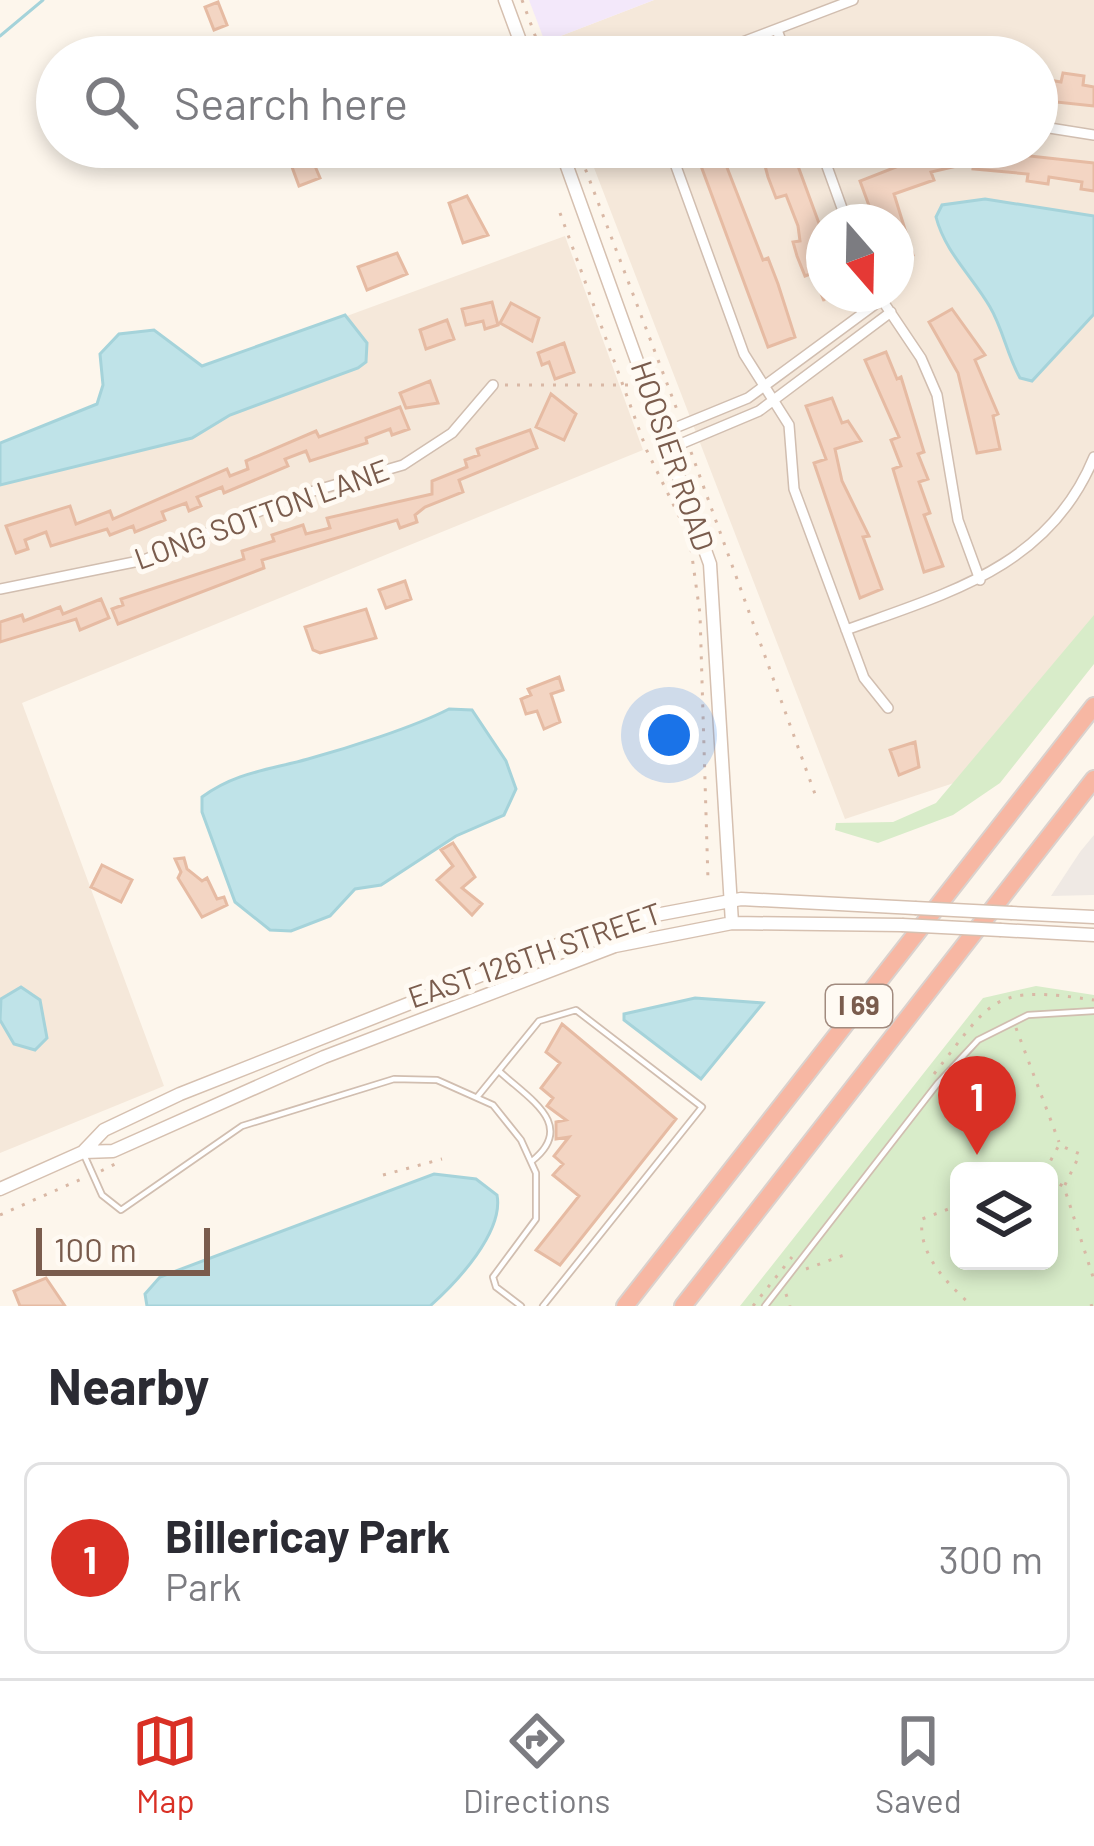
<!DOCTYPE html>
<style>
:root{--surface:#fff;--page:#f2f2f3;--text:#2b2b33;--muted:#7c7c81;--line:#e1e1e2;--accent:#d93025}
body{margin:0;font-family:Barlow,sans-serif;background:var(--page);color:var(--text)}
.controls{position:absolute;right:36px;bottom:36px;display:grid;overflow:hidden;border-radius:18px;box-shadow:0 6px 18px #0003}
.controls button{width:108px;height:108px;display:grid;place-items:center;padding:0;border:0;border-bottom:3px solid var(--line);background:var(--surface);color:var(--text);font:60px sans-serif}
.compass{position:absolute;left:806px;top:204px;width:108px;height:108px;border-radius:50%;background:var(--surface);box-shadow:0 6px 18px #0003;rotate:160deg}
.scale{position:absolute;left:36px;bottom:30px;width:174px;box-sizing:border-box;padding-left:12px;border:6px solid #7a5c4d;border-top:0;font-size:33px;line-height:42px;white-space:nowrap;color:#7a5c4d;-webkit-text-stroke:9px #fffaf3;paint-order:stroke}
.you{position:absolute;left:669px;top:735px;width:42px;height:42px;margin:-30px;border:9px solid #fff;border-radius:50%;background:#1a73e8;box-shadow:0 0 0 18px #1a73e833}
.badge{display:grid;place-items:center;width:78px;height:78px;border-radius:50%;background:var(--accent);color:#fff;font-size:39px;font-weight:700}
.pin{position:absolute;translate:-50% -99px;filter:drop-shadow(0 3px 6px #0008)}
.pin::after{content:'';position:absolute;top:63px;width:42px;height:36px;background:inherit;clip-path:polygon(0 0,100% 0,50% 100%)}
.list{margin:0;padding:0;list-style:none}
h2{display:flex;justify-content:space-between;align-items:center;height:156px;margin:0;padding:0 48px;font-size:51px}
h2 small{font-size:39px;font-weight:400;color:var(--muted)}
.list li{display:grid;grid-template-columns:78px 1fr auto;gap:36px;align-items:center;box-sizing:border-box;height:192px;margin:0 24px 24px;padding:0 24px;border:3px solid var(--line);border-radius:18px}
.list b{display:block;font-size:45px;white-space:nowrap}
.list p{margin:0;font-size:39px;white-space:nowrap;color:var(--muted)}
.list em{font-size:39px;font-style:normal;color:var(--muted)}
.icon{flex:none;width:66px;height:66px;fill:none;stroke:currentColor;stroke-width:2;stroke-linecap:round;stroke-linejoin:round}
.map{position:relative;flex:none;width:1094px;height:1306px;overflow:hidden}
.search{position:absolute;background:var(--surface);box-shadow:0 6px 18px #0003;left:36px;right:36px;top:36px;height:132px;display:flex;align-items:center;gap:30px;box-sizing:border-box;padding:0 42px;border-radius:66px;color:var(--muted);font-size:45px}
.sheet{height:372px;background:var(--surface)}
nav{display:flex;justify-content:space-around;align-items:center;box-sizing:border-box;height:168px;border-top:3px solid var(--line);background:var(--surface);font-size:33px;color:var(--muted)}
nav a{display:grid;justify-items:center;gap:6px}
nav .on{color:var(--accent)}
.map>svg:first-child{display:block}
.residential{fill:#f5e8da;fill-rule:evenodd}
.industrial{fill:#efe9e4}
.education{fill:#f3e8fa}
.green{fill:#d8ecc9;fill-rule:evenodd}
.water{fill:#bfe3e8;stroke:#a5d3da;stroke-width:3}
.lines{fill:none;stroke-linecap:round;stroke-linejoin:round}
.stream{stroke:#a5d3da;stroke-width:3}
.building{fill:#f3d5c3;stroke:#e6bba3;stroke-width:3}
.lane-casing{stroke:#d1beb0;stroke-width:8}
.street-casing{stroke:#d1beb0;stroke-width:12}
.secondary-casing{stroke:#d6c0b0;stroke-width:15}
.highway-casing{stroke:#dad1cd;stroke-width:20}
.path{stroke:#d9b8a5;stroke-width:3;stroke-dasharray:3 9;stroke-linecap:butt}
.lane{stroke:#fff;stroke-width:4.5}
.street{stroke:#fff;stroke-width:9}
.secondary{stroke:#fff;stroke-width:12}
.highway{stroke:#f7b7a3;stroke-width:16}
.secondary-bridge-casing{stroke:#d6c0b0;stroke-width:15;stroke-linecap:butt}
.secondary-bridge{stroke:#fff;stroke-width:12}
.labels{text-anchor:middle;stroke-width:10;stroke-linejoin:round;paint-order:stroke}
.shield{fill:#fffaf3;stroke:#a28b7f;stroke-width:3}
.shield-label{font-size:27px;font-weight:bold;fill:#7a5c4d}
.street-label{font-size:30px;fill:#7a5c4d;stroke:#fffaf3}
</style>
<div class="map">
<svg width="1094" height="1306" viewBox="0 0 1094 1306">
<rect width="100%" height="100%" fill="#fdf6ec"/>
<!-- residential -->
<path class="residential" d="M 654,0 L 1094,0 L 1094,618 L 960,781 L 845,819 L 586,147 L 1037,147 L 1037,57 L 551,57 L 545,42 ZM 824,222 L 896,222 L 896,294 L 824,294 Z
M 565,236 L 643,450 L 22,703 L 164,1086 L 0,1153 L 0,443 Z"/>
<!-- industrial -->
<path class="industrial" d="M 1094,835 L 1094,895 L 1051,896 L 1080,852 Z"/>
<!-- education -->
<path class="education" d="M 529,0 L 654,0 L 545,42 Z"/>
<!-- green -->
<path class="green" d="M 1094,615 L 1094,664 L 1000,783 L 953,815 L 878,843 L 835,830 L 836,823 L 893,822 L 936,803 Z
M 1036,986 L 1094,995 L 1094,1306 L 740,1306 L 983,998 ZM 959,1171 L 1049,1171 L 1049,1261 L 959,1261 Z"/>
<!-- water -->
<path class="water" d="M 985,199 L 1094,216 L 1094,314 L 1032,381 L 1020,378 C 1007,355 1003,329 990,307 C 972,276 945,252 936,217 L 942,205 Z
M 345,315 L 367,343 L 366,362 L 358,368 L 230,415 L 192,438 L 0,485 L 0,443 L 97,404 L 103,385 L 100,354 L 119,334 L 154,330 L 202,366 Z
M 449,709 L 472,710 L 506,761 L 516,789 L 504,815 L 456,836 L 381,885 L 355,889 L 330,916 L 291,931 L 270,930 L 235,902 L 202,812 L 202,797 C 236,772 269,770 308,759 C 348,748 414,727 449,709 Z
M 21,987 L 40,1000 L 47,1038 L 35,1050 L 14,1044 L 0,1020 L 1,999 Z
M 695,998 L 763,1003 L 701,1079 L 624,1020 L 624,1014 Z
M 434,1174 L 476,1179 L 497,1195 C 504,1232 457,1282 430,1306 L 147,1306 L 145,1294 L 160,1277 Z"/>
<g class="lines">
<!-- stream -->
<path class="stream" d="M 0,36 L 43,0"/>
</g>
<!-- building -->
<path class="building" d="M 218,2 L 227,25 L 214,30 L 205,7 Z
M 413,39 L 429,57 L 395,57 L 398,45 Z
M 1063,73 L 1084,76 L 1083,85 L 1094,87 L 1094,106 L 1037,100 L 1037,78 L 1061,82 Z
M 694,147 L 719,147 L 763,260 L 768,258 L 778,284 L 795,337 L 768,347 Z
M 773,147 L 791,147 L 824,237 L 824,301 L 813,273 L 805,276 L 797,256 L 793,242 L 800,241 L 798,226 L 786,195 L 776,198 L 768,177 L 761,151 Z
M 947,147 L 1094,163 L 1094,191 L 1081,189 L 1082,182 L 1049,177 L 1048,184 L 1027,181 L 1028,174 L 973,169 L 974,162 L 931,172 L 934,180 L 894,194 L 913,255 L 896,261 L 896,222 L 875,222 L 860,181 Z
M 312,159 L 320,178 L 299,186 L 292,167 Z
M 467,196 L 488,235 L 463,243 L 449,203 Z
M 397,253 L 407,274 L 367,290 L 358,267 Z
M 492,302 L 498,325 L 485,329 L 483,321 L 466,325 L 462,309 Z
M 511,303 L 539,318 L 532,341 L 500,323 Z
M 952,309 L 985,355 L 975,360 L 998,414 L 993,416 L 1000,449 L 977,453 L 958,373 L 929,322 Z
M 447,320 L 454,339 L 426,349 L 420,330 Z
M 564,343 L 574,372 L 555,379 L 549,362 L 542,365 L 538,353 Z
M 886,352 L 897,379 L 901,377 L 924,452 L 918,454 L 928,479 L 919,482 L 930,513 L 924,515 L 943,566 L 924,572 L 893,469 L 901,466 L 891,440 L 899,437 L 865,360 Z
M 430,381 L 438,403 L 406,408 L 400,393 Z
M 551,394 L 576,414 L 564,440 L 536,427 Z
M 832,398 L 842,423 L 848,421 L 861,441 L 835,449 L 842,481 L 869,536 L 863,537 L 882,589 L 860,598 L 814,463 L 826,459 L 806,406 Z
M 400,407 L 409,429 L 392,435 L 390,429 L 366,438 L 367,443 L 310,461 L 306,451 L 285,459 L 288,466 L 224,493 L 222,487 L 197,497 L 201,506 L 189,511 L 186,503 L 162,512 L 165,520 L 135,532 L 133,526 L 110,535 L 107,529 L 51,546 L 46,532 L 25,540 L 28,549 L 16,553 L 6,526 L 70,506 L 76,524 L 110,511 L 113,519 L 227,469 L 230,476 L 248,469 L 246,461 L 316,431 L 319,437 Z
M 530,430 L 537,448 L 459,480 L 463,492 L 425,507 L 415,515 L 417,522 L 400,528 L 397,520 L 262,560 L 264,568 L 118,624 L 112,609 L 123,605 L 121,599 L 244,559 L 242,551 L 274,541 L 272,535 L 303,525 L 306,534 L 330,528 L 327,518 L 432,494 L 432,481 L 467,467 L 465,460 L 479,455 L 477,449 Z
M 405,581 L 411,599 L 386,608 L 379,590 Z
M 101,599 L 109,618 L 80,630 L 76,619 L 0,642 L 0,622 L 22,615 L 24,621 L 60,607 L 63,614 Z
M 366,609 L 376,638 L 320,653 L 313,650 L 305,627 Z
M 559,677 L 563,690 L 551,694 L 560,722 L 544,729 L 537,711 L 526,714 L 521,699 L 531,695 L 528,689 Z
M 915,742 L 919,767 L 899,775 L 890,750 Z
M 453,843 L 475,877 L 462,888 L 482,904 L 472,915 L 437,880 L 453,866 L 441,850 Z
M 184,858 L 187,869 L 202,881 L 207,878 L 217,899 L 224,897 L 227,905 L 202,917 L 178,878 L 181,872 L 175,859 Z
M 102,865 L 132,880 L 121,902 L 91,887 Z
M 562,1024 L 676,1119 L 560,1265 L 536,1250 L 579,1196 L 553,1175 L 563,1164 L 554,1156 L 569,1137 L 556,1139 L 556,1122 L 566,1120 L 547,1106 L 553,1098 L 541,1088 L 560,1063 L 546,1052 Z
M 46,1278 L 65,1306 L 20,1306 L 14,1291 Z"/>
<g class="lines">
<!-- lane casing -->
<g class="lane-casing">
<path id="lane" d="M 499,1071 C 529,1099 577,1125 532,1161
M 478,1096 L 539,1021 L 576,1010 L 702,1107 L 543,1306
M 85,1157 L 102,1195 L 121,1210 L 242,1126 L 394,1079 L 437,1080 L 493,1105 L 521,1140 L 536,1173 L 536,1219 L 493,1277 L 496,1287 L 521,1306
M 765,1306 L 938,1083 L 978,1040 L 1028,1015 L 1094,1011"/>
</g>
<!-- street casing -->
<g class="street-casing">
<path id="street" d="M 777,30 L 787,57
M 703,57 L 853,0
M 1037,126 L 1094,135
M 669,147 L 744,354 L 789,425 L 794,489 L 864,678 L 888,708
M 820,147 L 847,222
M 826,163 L 868,147
M 878,294 L 921,358 L 937,395 L 958,520 L 980,580
M 665,432 L 748,398 L 881,300
M 671,448 L 759,411 L 891,312
M 0,589 L 144,560 L 293,497 L 403,465 L 452,433 L 493,385
M 846,630 C 948,593 1049,567 1094,457"/>
</g>
<!-- secondary casing -->
<g class="secondary-casing">
<path id="secondary" d="M 505,0 L 526,57
M 560,147 L 710,564 L 732,923
M 1012,913 L 1094,917
M 1001,930 L 1094,935
M 84,1152 L 113,1151 L 324,1057 L 615,946 L 732,923 L 902,925
M 0,1189 L 83,1152 L 104,1130 L 180,1094 L 613,923 L 741,899 L 915,908"/>
</g>
<!-- highway casing -->
<g class="highway-casing">
<path id="highway" d="M 625,1306 L 1094,706
M 683,1306 L 1094,779"/>
</g>
<!-- path -->
<path class="path" d="M 522,0 L 543,57
M 577,147 L 679,415
M 560,213 L 647,451 L 680,518
M 505,385 L 633,385
M 691,452 L 815,794
M 691,549 L 700,614 L 708,880
M 1016,1028 L 1059,1142
M 934,1074 C 994,997 992,985 1094,1000
M 101,1171 L 119,1162
M 1045,1171 L 1059,1145 L 1080,1154 L 1064,1187 L 1094,1280
M 383,1175 L 442,1159
M 1049,1179 L 1063,1186
M 959,1205 L 922,1219 C 918,1255 947,1283 972,1306
M 0,1215 L 86,1177
M 806,1269 L 844,1255
M 786,1294 L 790,1306
M 753,1306 L 792,1257
M 1090,1306 L 1094,1305"/>
<!-- lane -->
<use href="#lane" class="lane"/>
<!-- street -->
<use href="#street" class="street"/>
<!-- secondary -->
<use href="#secondary" class="secondary"/>
<!-- highway -->
<use href="#highway" class="highway"/>
<!-- secondary-bridge casing -->
<g class="secondary-bridge-casing">
<path id="secondary-bridge" d="M 915,908 L 1012,913
M 902,925 L 1001,930"/>
</g>
<!-- secondary-bridge -->
<use href="#secondary-bridge" class="secondary-bridge"/>
</g>
<g class="labels">
<!-- shield labels -->
<rect class="shield" x="826" y="985" width="66" height="42" rx="9"/>
<g class="shield-label">
<text x="859" y="1015">I 69</text>
</g>
<!-- street labels -->
<g class="street-label">
<text transform="translate(672 456) rotate(71)" y="10">HOOSIER ROAD</text>
<text transform="translate(262 515) rotate(-20)" y="10">LONG SOTTON LANE</text>
<text transform="translate(535 956) rotate(-19)" y="10">EAST 126TH STREET</text>
</g>
</g>
</svg>
<div class="controls">
<button><svg class="icon" aria-label="layers" viewBox="0 0 24 24"><path d="M12 4l9 5-9 5-9-5zM3 14l9 5 9-5"/></svg></button>
</div>
<svg class="compass" viewBox="-18 -18 36 36"><path d="M0-13l5 13h-10z" fill="#e53935"/><path d="M0 13l5-13h-10z" fill="#7c7c81"/></svg>
<div class="scale">100 m</div>
<div class="you"></div>
<div class="pin badge" style="left:977px;top:1155px">1</div>
<div class="search"><svg class="icon" aria-label="search" viewBox="0 0 24 24"><circle cx="10" cy="10" r="6"/><path d="M15 15l6 6"/></svg>Search here</div>
</div>
<section class="sheet">
<h2>Nearby<small></small></h2>
<ul class="list">
<li><span class="badge">1</span><div><b>Billericay Park</b><p>Park</p></div><em>300 m</em></li>
</ul>
</section>
<nav>
<a class="on"><svg class="icon" aria-label="map" viewBox="0 0 24 24"><path d="M3 6l6-2 6 2 6-2v14l-6 2-6-2-6 2zM9 4v14M15 6v14"/></svg>Map</a>
<a><svg class="icon" aria-label="directions" viewBox="0 0 24 24"><path d="M12 3l9 9-9 9-9-9zM9 14v-3h6M13 9l2 2-2 2"/></svg>Directions</a>
<a><svg class="icon" aria-label="saved" viewBox="0 0 24 24"><path d="M7 4h10v16l-5-4-5 4z"/></svg>Saved</a>
</nav>
